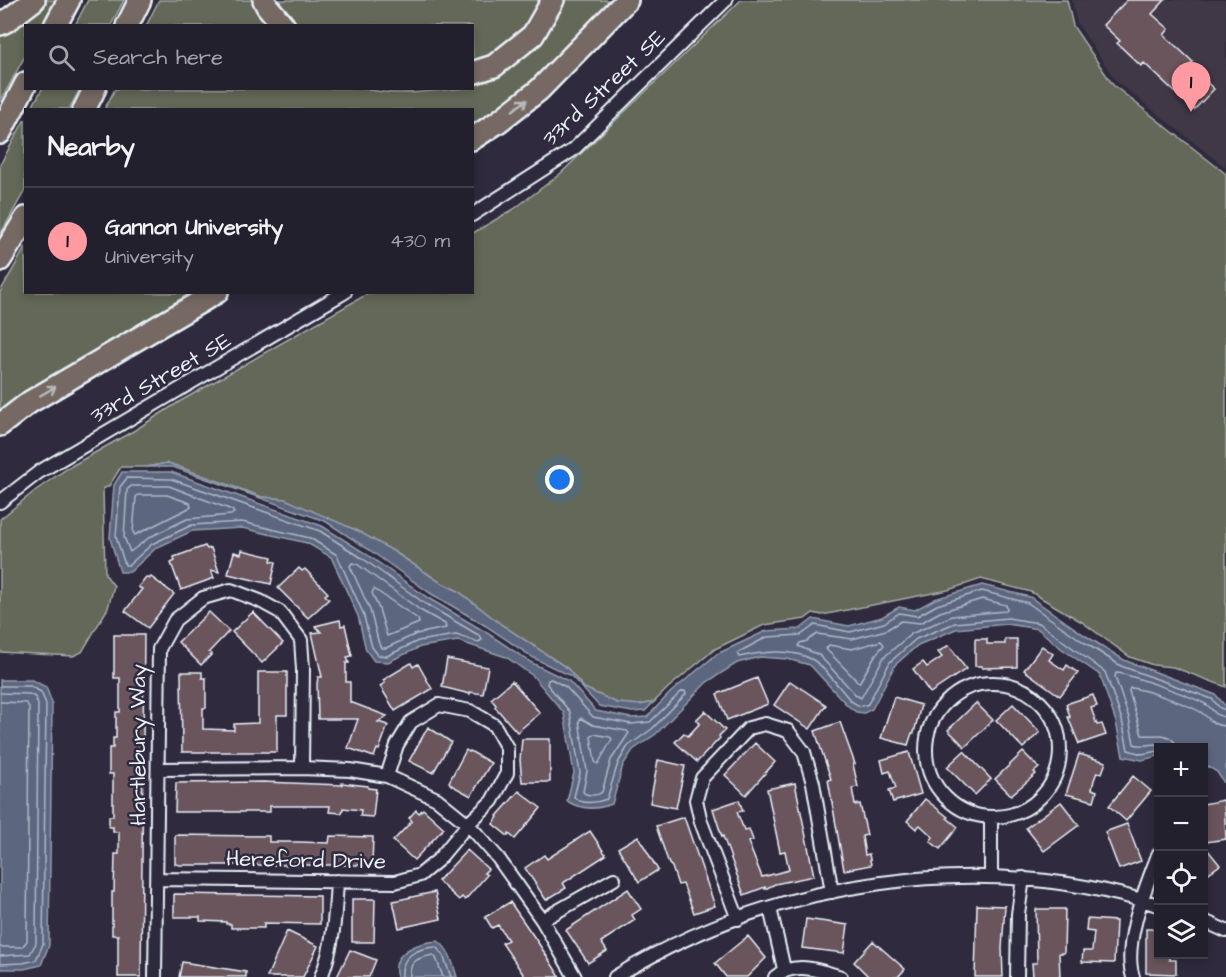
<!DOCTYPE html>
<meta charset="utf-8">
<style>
:root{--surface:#23202e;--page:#2b2836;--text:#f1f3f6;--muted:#a3a3aa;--line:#403e4a;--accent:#ff9aa2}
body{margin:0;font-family:"Architects Daughter",sans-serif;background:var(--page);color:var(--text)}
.controls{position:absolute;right:18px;bottom:18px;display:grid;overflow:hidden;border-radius:0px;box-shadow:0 3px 9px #0003}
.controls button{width:54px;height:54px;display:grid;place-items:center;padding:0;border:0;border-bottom:2px solid var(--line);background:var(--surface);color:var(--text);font:30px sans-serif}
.you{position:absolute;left:560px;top:480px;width:21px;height:21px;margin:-15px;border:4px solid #fff;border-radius:50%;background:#1a73e8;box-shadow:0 0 0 9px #1a73e833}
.badge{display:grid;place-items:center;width:39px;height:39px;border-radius:50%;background:var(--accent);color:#111;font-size:20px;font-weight:700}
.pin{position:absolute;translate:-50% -50px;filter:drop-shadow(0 2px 3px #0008)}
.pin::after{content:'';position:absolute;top:32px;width:21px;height:18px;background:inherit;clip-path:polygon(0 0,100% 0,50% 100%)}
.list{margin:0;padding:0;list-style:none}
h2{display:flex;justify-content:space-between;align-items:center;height:78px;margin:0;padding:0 24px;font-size:26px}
h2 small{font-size:20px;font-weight:400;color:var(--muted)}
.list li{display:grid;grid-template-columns:39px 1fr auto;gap:18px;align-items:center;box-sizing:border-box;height:108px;padding:0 24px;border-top:2px solid var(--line)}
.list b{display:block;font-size:22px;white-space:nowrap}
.list p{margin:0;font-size:20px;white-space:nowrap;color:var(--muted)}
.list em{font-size:20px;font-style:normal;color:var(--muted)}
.icon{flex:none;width:33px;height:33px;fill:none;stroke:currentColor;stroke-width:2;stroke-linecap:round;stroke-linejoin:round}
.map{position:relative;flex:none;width:1226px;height:977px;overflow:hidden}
.search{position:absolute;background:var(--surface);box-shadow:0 3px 9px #0003;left:24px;top:24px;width:450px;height:66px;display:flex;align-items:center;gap:15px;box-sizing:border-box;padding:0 21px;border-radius:0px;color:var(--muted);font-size:22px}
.panel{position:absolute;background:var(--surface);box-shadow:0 3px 9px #0003;left:24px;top:108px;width:450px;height:186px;border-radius:0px}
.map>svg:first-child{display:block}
.built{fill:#413747}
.green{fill:#646759;stroke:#a6aca8;stroke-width:1.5}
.water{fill:#5c667f;stroke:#949eaf;stroke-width:1.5}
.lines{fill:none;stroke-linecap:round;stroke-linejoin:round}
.shore{stroke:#b0b9c8;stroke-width:1.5}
.building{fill:#6b545d;stroke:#e8f1f8;stroke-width:1.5}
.street-casing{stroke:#e8f1f8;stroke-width:16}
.highway-casing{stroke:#e8f1f8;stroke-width:26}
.street{stroke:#2f2a3d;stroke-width:12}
.highway{stroke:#766964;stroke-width:21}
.oneway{stroke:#babbbd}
.labels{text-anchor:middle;stroke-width:5;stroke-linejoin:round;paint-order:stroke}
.street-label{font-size:22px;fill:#e8f1f8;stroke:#2f2a3d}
</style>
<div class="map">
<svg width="1226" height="977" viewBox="0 0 1226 977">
<rect width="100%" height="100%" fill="#2f2a3d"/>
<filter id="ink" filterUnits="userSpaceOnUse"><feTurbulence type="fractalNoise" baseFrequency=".0167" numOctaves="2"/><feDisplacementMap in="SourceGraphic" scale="12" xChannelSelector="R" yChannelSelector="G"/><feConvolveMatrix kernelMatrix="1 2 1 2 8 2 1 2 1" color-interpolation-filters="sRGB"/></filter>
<g filter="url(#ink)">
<!-- built -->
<path class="built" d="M 1072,0 L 1226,0 L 1226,168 L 1116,81 L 1077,23 Z"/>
<!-- green -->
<path class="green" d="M 43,0 L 55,0 L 42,25 L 26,26 L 25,56 L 0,102 L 0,30 Z
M 88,0 L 124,0 L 111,25 L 75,25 Z
M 159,0 L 254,0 L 271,26 L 146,26 Z
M 273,0 L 544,0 C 525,31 505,48 473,65 L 472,26 L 292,25 Z
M 559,0 L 609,0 L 590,27 L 571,49 L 473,134 L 472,110 L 104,110 L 115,89 L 362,88 C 401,99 434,89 472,88 L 473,82 Z
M 741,0 L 1067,0 L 1073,26 L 1113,85 L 1226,174 L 1226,687 L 1173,667 L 1153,665 L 1130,657 L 1082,622 L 1031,592 L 981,579 L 948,590 L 822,615 L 813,613 L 805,619 L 764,625 L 715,649 L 668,688 L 654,702 L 640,705 L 617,703 L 584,688 L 567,668 L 502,625 L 458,591 L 440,582 L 393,551 L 285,499 L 262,497 L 168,463 L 146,467 L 121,467 L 109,486 L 103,489 L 105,574 L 114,586 L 108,608 L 82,652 L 73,656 L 0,652 L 0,519 L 36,490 L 68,468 L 135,430 L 179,402 L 369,293 L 472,292 L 473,233 L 514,209 L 560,174 Z
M 42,89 L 42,88 L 80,89 L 69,109 L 31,109 Z
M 25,119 L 25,190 L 0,235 L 0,165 Z
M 25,248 L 26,292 L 200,293 L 0,411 L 0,292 Z"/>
<!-- water -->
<path class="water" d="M 168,463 L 262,497 L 285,499 L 358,531 L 393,551 L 440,582 L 458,591 L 502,625 L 567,668 L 584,688 L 617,703 L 640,705 L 654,702 L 645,711 L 632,712 L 599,706 L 571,676 L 534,658 L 486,626 L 430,593 L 368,549 L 325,521 L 173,467 L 146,467 Z
M 122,472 L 171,472 L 322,526 L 365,553 L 428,598 L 484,631 L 532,663 L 569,681 L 596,711 L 631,718 L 647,717 L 671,692 L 717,654 L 766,631 L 800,629 L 813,619 L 849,626 L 882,617 L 899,607 L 915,610 L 935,599 L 982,585 L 1030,597 L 1086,636 L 1124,660 L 1216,695 L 1226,707 L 1226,786 L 1217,772 L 1204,764 L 1204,748 L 1158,748 L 1158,756 L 1142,760 L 1123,756 L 1116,722 L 1100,675 L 1062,649 L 1038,629 L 1007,624 L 956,629 L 918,645 L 895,665 L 872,709 L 864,713 L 856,712 L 847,705 L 810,665 L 787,659 L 760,657 L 737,663 L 707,682 L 656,734 L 633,750 L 623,765 L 612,804 C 596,810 581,810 567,801 L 574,773 L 564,713 L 533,676 L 506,657 L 458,641 L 420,647 L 388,662 L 374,661 L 366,650 L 358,616 L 331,557 L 307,543 L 242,528 L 192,531 L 156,548 L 130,572 L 120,572 L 110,538 L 114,485 Z
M 0,680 L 32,680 L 46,687 L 52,703 L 49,945 L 41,965 L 24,969 L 0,969 Z
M 438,941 C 450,949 453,964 457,977 L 397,977 C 389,952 419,942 438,941 Z"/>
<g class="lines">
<!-- shore -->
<path class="shore" d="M 127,478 L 171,479 L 320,531 L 362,558 L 424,603 L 480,636 L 482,640 L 478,642 L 456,635 L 418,641 L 387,656 L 378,655 L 372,647 L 363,613 L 337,555 L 310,538 L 242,522 L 192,525 L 152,544 L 129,565 L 125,565 L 116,537 L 120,487 Z
M 131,486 L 169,486 L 232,510 L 234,513 L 231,515 L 187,519 L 150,537 L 130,552 L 124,537 L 127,490 Z
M 138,495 L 167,495 L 190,503 L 191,507 L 135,535 L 133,532 L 136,497 Z
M 352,563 L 357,564 L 420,610 L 445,624 L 446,628 L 416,634 L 386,648 L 381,648 L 379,644 L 370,610 L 350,566 Z
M 374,589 L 418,619 L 419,623 L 387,636 L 379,609 L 372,593 Z
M 982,599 L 1006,605 L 1007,609 L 1005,611 L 952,616 L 911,634 L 884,657 L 861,698 L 856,695 L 819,655 L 798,646 L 800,643 L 807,641 L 817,634 L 852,639 L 886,630 L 901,621 L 920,623 L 940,612 Z
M 881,641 L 884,645 L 876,654 L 859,683 L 826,649 L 829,645 L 852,649 Z
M 551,679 L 566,687 L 593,717 L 631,724 L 650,722 L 681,692 L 685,691 L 686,694 L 652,729 L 628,746 L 618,763 L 607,799 C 597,803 581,805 574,797 L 580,773 L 570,712 L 547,684 L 548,680 Z
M 0,686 L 30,686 L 41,692 L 46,704 L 43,944 L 36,960 L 23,963 L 0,964
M 0,693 L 29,694 L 35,697 L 38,705 L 36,943 L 30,954 L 0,956
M 0,702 L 26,703 L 29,707 L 27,941 L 22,947 L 0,947
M 581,718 L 593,725 L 627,731 L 629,733 L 611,760 L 602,792 C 597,796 587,796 583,792 L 587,771 L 579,721 Z
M 594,734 L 610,737 L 612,739 L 598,764 L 595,762 L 591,737 Z
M 1168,748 C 1156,739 1146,749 1134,744 L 1129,718 L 1115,677 L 1116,673 C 1129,674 1194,697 1207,705 C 1214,710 1215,717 1226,717
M 1179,748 C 1167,729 1158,737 1142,735 L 1129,691 L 1130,688 C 1142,688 1192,706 1202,713 C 1211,720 1213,726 1226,726
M 1158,751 L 1142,754 L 1128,750 L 1122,720 L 1105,672 L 1039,623 L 1008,618 L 955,623 L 916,639 L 890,662 L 868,704 C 861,708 857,705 851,701 C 842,691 823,665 813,660 C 792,648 761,652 739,657 L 737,653 L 767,637 L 801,635 L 815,625 L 850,632 L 884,623 L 899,613 L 917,616 L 937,605 L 982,591 L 1028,603 L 1082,641 L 1121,666 L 1212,699 L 1220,708 L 1226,710
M 402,977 C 400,956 417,948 436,947 L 443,955 L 451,977
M 410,977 C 409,960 418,958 433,955 L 436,958 L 443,977"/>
</g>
<!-- building -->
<path class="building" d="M 1127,0 L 1165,0 L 1152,14 L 1169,29 L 1164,35 L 1193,62 L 1189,66 L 1214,89 L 1194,110 L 1144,63 L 1141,66 L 1117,43 L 1120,41 L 1103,25 Z
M 205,546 L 207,549 L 211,548 L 219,572 L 211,570 L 214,578 L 181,590 L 171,563 L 175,561 L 174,557 Z
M 242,550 L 272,557 L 271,561 L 276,562 L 271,584 L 228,574 L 234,552 L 241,554 Z
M 299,568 L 302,571 L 305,569 L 328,593 L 325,595 L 329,599 L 308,618 L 278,588 Z
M 146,577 L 149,579 L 151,577 L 174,594 L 148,628 L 125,611 L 142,589 L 138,587 Z
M 209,612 L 229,631 L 209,652 L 212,654 L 201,665 L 178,642 Z
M 253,612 L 283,643 L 262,663 L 232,632 Z
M 340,620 L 341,626 L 345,625 L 352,656 L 347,657 L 349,663 L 346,663 L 346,682 L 350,682 L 350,702 L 387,716 L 378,722 L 388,725 L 379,750 L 377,749 L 374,757 L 348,748 L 358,719 L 318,719 L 317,684 L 318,677 L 322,677 L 312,633 L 321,632 L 315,626 Z
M 114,635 L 144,635 L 141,977 L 118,977 L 118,935 L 112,935 L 112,892 L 114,892 L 115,854 L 119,854 L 119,832 L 113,832 L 113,827 L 109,827 L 109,816 L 113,816 L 113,774 L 109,774 L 109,748 L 113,748 L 113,738 L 116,738 L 116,712 L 120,712 L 120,678 L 114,678 Z
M 975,639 L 987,639 L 987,644 L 1005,644 L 1005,639 L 1017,639 L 1017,667 L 982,668 L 982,666 L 975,666 Z
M 949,645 L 966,669 L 930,693 L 913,669 L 923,662 L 927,667 L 942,657 L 938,652 Z
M 1042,646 L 1053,654 L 1049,660 L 1064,670 L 1067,665 L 1078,673 L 1060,696 L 1024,670 Z
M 447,659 L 488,667 L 483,694 L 470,692 L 470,694 L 442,687 Z
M 411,663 L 413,667 L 418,664 L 432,689 L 395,711 L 380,686 L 385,683 L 383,680 Z
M 181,672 L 202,672 L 202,678 L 206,678 L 206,708 L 203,708 L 203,729 L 234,730 L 234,724 L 258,723 L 258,672 L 287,672 L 287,715 L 277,715 L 277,752 L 182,752 Z
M 757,678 L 768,704 L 727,720 L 717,694 Z
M 512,681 L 540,713 L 517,732 L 495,707 L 496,705 L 491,699 Z
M 790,681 L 826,705 L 810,729 L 774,705 Z
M 1093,695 L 1097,706 L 1091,708 L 1097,725 L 1102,724 L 1106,735 L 1079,744 L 1068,717 L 1070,717 L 1066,704 Z
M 894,697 L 921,705 L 914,733 L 912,733 L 908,745 L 881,738 Z
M 976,703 L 993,720 L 965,747 L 948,730 Z
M 1013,704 L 1040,732 L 1023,748 L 996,720 Z
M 705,711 L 725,730 L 719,736 L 720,738 L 697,762 L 675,742 L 684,733 L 688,736 L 700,723 L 696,720 Z
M 840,722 L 855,764 L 853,764 L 858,787 L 852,788 L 855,805 L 860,804 L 867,835 L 862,836 L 865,855 L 869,854 L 871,865 L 844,870 L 828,780 L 831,779 L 815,731 Z
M 428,727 L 451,742 L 433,773 L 409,761 Z
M 522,739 L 550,739 L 550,782 L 522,782 L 520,760 Z
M 755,743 L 775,762 L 746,795 L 725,775 Z
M 466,750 L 469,752 L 470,751 L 491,763 L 471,796 L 451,785 L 449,782 Z
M 964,751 L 991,779 L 975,795 L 947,767 Z
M 909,752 L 921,794 L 893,802 L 889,790 L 896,788 L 890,771 L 884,773 L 881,760 Z
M 1023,752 L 1039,768 L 1034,772 L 1036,774 L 1011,795 L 995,779 Z
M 1079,754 L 1106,762 L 1102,773 L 1097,772 L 1094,780 L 1092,789 L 1097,791 L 1094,801 L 1066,794 Z
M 658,760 L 685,766 L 676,808 L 650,803 Z
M 1133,776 L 1151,791 L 1126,821 L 1109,806 Z
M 263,782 L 342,785 L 342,783 L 368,786 L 368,788 L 376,789 L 373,817 L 360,816 L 361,810 L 343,808 L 342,813 L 329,812 L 330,806 L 270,806 L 270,812 L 175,812 L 176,783 Z
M 795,783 L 814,876 L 775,884 L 765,889 L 765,887 L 744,895 L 723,836 L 722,837 L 713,809 L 739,800 L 743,811 L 737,812 L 744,830 L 749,829 L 753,840 L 748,842 L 762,877 L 789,870 L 785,851 L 780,852 L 767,789 Z
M 519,791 L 541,808 L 515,839 L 509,834 L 508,836 L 493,824 L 498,817 L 497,816 Z
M 925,799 L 948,817 L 947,818 L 958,827 L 940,849 L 930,841 L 933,837 L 920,825 L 916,829 L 907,821 Z
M 1224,800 L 1226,839 L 1206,842 L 1203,826 L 1203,804 Z
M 1061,802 L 1079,825 L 1044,851 L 1026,828 Z
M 423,809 L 444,828 L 414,860 L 393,841 L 412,821 L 409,818 L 416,810 L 419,813 Z
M 684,817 L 715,906 L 694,913 L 683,884 L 678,885 L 672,867 L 669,864 L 656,826 Z
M 1127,824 L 1141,861 L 1119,869 L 1105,832 Z
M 590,831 L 606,855 L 563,883 L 566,888 L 546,900 L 525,868 L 544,855 L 547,859 Z
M 175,835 L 269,836 L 269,842 L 299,842 L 329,843 L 330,836 L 373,837 L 372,865 L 180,865 L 175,864 Z
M 638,836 L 658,870 L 639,882 L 618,848 Z
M 1203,844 L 1220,865 L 1203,877 Z
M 467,850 L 488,869 L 484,873 L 487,875 L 465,900 L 462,897 L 459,900 L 438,881 Z
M 628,889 L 641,909 L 632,915 L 635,920 L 601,942 L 607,951 L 588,963 L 566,930 Z
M 435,892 L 441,919 L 399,928 L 393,901 Z
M 174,894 L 320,896 L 320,924 L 264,923 L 264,928 L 231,928 L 231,924 L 226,924 L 226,922 L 200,921 L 200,917 L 174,917 Z
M 352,899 L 375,899 L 374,942 L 352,942 Z
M 510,902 L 539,944 L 560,977 L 525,977 L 502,943 L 508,940 L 498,925 L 492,928 L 485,917 Z
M 977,905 L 1005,906 L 1002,948 L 1003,977 L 975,977 Z
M 1036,909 L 1065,909 L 1064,953 L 1059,953 L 1060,977 L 1033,977 L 1032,963 L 1037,963 Z
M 806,919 L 848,925 L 844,953 L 802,948 Z
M 1087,919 L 1116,921 L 1114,963 L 1082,962 L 1083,951 L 1092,951 L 1094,932 L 1086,931 Z
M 1146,929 L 1158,929 L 1158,954 L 1169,954 L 1169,960 L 1176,960 L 1176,974 L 1146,973 Z
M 287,931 L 318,946 L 303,977 L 267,977 Z
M 748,936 L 766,958 L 747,977 L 726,977 L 715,963 Z
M 873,941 L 905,969 L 898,977 L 869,977 L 854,962 Z
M 350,950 L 376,960 L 369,977 L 337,977 Z
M 182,962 L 246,972 L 246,977 L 179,977 Z"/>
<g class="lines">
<!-- street casing -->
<g class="street-casing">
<path id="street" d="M 472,215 L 573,150 L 726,0
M 0,502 L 39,472 L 345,292
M926 750a67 67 0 1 1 134 0a67 67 0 1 1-134 0Z
M 158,769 L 302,768 L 350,770 L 387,776 L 437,799 L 468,824 L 498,858 L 542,920 L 575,977
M 991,818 L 991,877
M 157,879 L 395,882 L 420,875 L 438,860 L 468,824 L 492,801 L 507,773 L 507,748 L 494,725 L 470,711 L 439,705 L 411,722 L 397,745 L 387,776
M 770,908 L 784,969
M 738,919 L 701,822 L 696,800 L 702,778 L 749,728 L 765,724 L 788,731 L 804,752 L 813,783 L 832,892
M 542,920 L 614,879
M 1204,921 L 1226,931
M 155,977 L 159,649 L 175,620 L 203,598 L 231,590 L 260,601 L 280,612 L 301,640 L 303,669 L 302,768
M 321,977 C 334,945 335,915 337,881
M 615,977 C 775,879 979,849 1158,905
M 775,977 C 794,961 819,970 841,977
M 1017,977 L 1018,914 L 1023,878
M 1133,977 C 1122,944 1146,887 1158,855"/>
</g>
<!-- highway casing -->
<g class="highway-casing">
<path id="highway" d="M 264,0 L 267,6 L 284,26
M 0,24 L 8,20 L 34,0
M 55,26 L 69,0
M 127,26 L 140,0
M 472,73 L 494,66 L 533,35 L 553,0
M 84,110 L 95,88
M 0,133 L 26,83
M 472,139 L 498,122 L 539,90 L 627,0
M 0,260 L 26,218
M 0,425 L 30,402 L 217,292"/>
</g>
<!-- street -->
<use href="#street" class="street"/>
<!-- highway -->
<use href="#highway" class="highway"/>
</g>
<!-- one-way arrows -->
<defs><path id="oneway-shaft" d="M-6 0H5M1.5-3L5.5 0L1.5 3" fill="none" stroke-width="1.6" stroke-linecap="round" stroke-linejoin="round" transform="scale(1.5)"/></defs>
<g class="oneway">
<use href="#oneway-shaft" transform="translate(520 105) rotate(-38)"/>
<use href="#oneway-shaft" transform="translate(48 391) rotate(-30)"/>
</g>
</g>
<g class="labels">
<!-- street labels -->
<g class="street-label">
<text transform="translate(603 87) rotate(-43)" y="8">33rd Street SE</text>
<text transform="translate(160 377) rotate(-30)" y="8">33rd Street SE</text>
<text transform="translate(137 745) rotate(-90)" y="8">Hartlebury Way</text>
<text transform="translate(306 859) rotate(1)" y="8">Hereford Drive</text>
</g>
</g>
</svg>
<div class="controls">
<button>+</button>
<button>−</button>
<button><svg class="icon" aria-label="locate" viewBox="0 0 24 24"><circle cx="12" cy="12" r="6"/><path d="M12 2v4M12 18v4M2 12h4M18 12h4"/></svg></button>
<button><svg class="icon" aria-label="layers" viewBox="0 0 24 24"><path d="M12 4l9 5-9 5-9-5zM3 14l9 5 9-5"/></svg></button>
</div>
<div class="you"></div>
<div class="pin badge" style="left:1191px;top:112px">1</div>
<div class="search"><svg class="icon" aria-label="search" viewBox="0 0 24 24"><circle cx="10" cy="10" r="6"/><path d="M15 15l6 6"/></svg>Search here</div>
<section class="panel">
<h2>Nearby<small></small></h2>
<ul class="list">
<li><span class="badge">1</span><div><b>Gannon University</b><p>University</p></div><em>430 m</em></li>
</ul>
</section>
</div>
